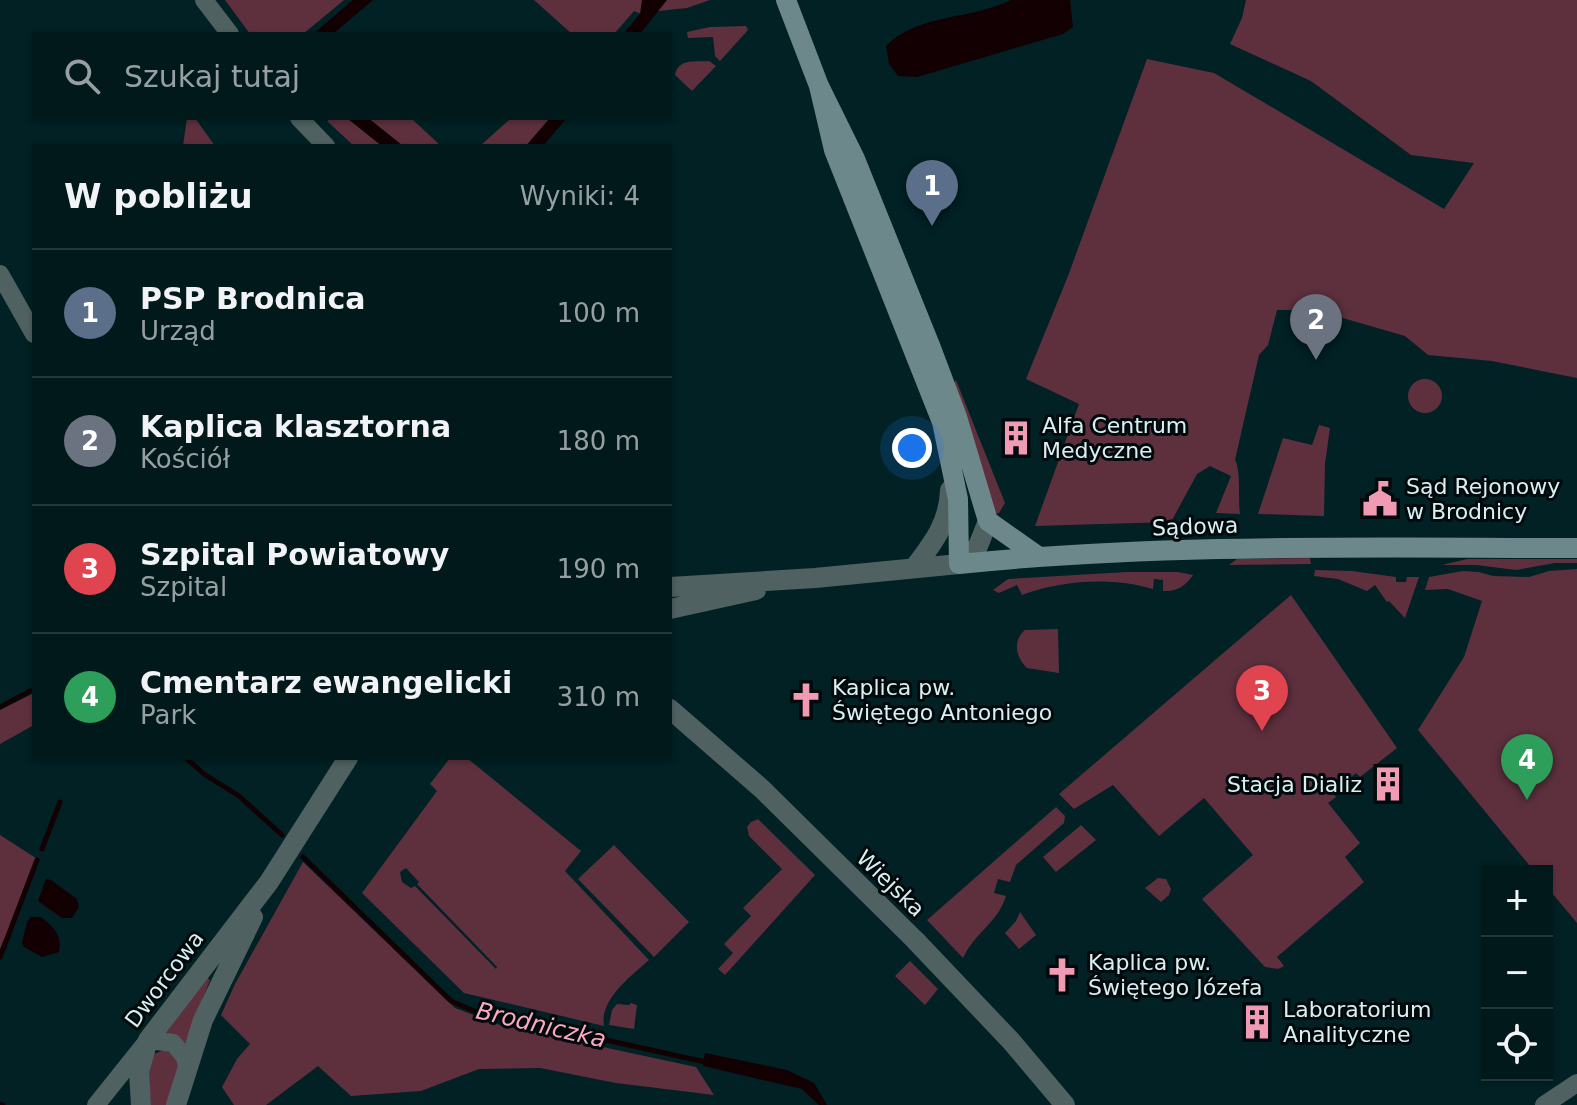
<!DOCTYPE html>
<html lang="pl">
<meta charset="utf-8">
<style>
:root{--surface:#01191b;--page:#0f2628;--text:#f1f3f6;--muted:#96a0a3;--line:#23383a;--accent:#f19ab3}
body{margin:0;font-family:"DejaVu Sans",sans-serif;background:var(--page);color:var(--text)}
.controls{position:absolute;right:24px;bottom:24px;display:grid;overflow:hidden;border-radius:0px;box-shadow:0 2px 6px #0004}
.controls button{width:72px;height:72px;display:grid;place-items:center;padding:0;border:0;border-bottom:2px solid var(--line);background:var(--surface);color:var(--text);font:40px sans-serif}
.you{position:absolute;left:912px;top:448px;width:28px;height:28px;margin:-20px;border:6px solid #fff;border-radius:50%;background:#1a73e8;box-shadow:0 0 0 12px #1a73e833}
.badge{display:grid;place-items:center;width:52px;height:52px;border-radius:50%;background:var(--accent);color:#fff;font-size:26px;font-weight:700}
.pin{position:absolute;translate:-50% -66px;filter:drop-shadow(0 2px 4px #0008)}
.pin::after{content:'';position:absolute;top:42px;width:28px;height:24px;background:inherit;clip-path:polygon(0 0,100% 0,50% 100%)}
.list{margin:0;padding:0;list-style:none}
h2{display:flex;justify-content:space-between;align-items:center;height:104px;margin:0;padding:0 32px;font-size:34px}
h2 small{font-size:26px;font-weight:400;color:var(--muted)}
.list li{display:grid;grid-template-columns:52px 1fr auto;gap:24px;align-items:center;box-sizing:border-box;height:128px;padding:0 32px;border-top:2px solid var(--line)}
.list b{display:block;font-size:30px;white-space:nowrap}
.list p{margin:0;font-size:26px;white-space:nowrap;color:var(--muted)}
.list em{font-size:26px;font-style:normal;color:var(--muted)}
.icon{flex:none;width:44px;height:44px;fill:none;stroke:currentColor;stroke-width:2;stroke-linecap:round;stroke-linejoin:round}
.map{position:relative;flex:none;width:1577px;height:1105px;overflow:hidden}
.search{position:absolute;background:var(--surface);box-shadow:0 2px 6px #0004;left:32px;top:32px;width:640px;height:88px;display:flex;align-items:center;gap:20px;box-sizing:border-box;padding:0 28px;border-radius:0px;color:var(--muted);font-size:30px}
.panel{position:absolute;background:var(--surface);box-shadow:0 2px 6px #0004;left:32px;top:144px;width:640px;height:616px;border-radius:0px}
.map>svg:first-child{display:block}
.green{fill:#5e303e;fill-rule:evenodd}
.water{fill:#120003}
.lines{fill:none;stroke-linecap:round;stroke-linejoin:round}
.stream{stroke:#120003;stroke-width:5}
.minor{stroke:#506162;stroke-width:18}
.tertiary{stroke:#506162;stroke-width:20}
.secondary{stroke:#6d888b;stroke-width:20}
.labels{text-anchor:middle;stroke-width:6;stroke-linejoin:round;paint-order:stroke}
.poi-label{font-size:22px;fill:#d9eff1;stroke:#00090b;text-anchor:start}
.street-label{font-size:22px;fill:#d9eff1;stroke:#00090b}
.water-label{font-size:24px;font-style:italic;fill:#fba9c0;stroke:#00090b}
</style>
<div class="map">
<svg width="1577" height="1105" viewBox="0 0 1577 1105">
<rect width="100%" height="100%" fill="#012124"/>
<!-- green -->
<path class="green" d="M 225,0 L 344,0 L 303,34 L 250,34 Z
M 534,0 L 710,0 L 687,8 L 639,13 L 634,11 L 614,34 L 572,34 Z
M 1246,0 L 1577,0 L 1577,378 L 1492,361 L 1428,355 L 1405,336 L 1315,310 L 1277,310 L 1268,345 L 1259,355 L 1235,460 C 1241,469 1238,500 1240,514 L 1216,513 L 1231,476 L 1210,466 L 1197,474 L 1171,522 L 1035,526 L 1079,404 L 1026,379 L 1068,276 L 1147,59 L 1214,73 L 1444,209 L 1474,163 L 1411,155 L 1311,81 L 1230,44 L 1242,18 Z
M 746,26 L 748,30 L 720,61 L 715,56 L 713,37 L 688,38 L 687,32 L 710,27 Z
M 709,61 L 716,66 L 692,91 L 675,75 C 678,58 696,62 709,61 Z
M 187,118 L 195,118 L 215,146 L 183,146 Z
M 333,118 L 347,118 L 382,146 L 354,146 L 327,121 Z
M 368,118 L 411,118 L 441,146 L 403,146 Z
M 511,118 L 550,118 L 526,146 L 480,146 Z
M1408 396a17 17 0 1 1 34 0a17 17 0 1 1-34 0Z
M 956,380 L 1005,503 L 999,513 L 993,514 L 952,386 Z
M 1319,425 L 1330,428 L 1325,464 L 1324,516 L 1258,514 L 1283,438 L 1312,445 Z
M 1310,558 L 1311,564 L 1229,565 L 1237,559 Z
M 1467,559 L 1577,559 L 1577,563 L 1555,563 L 1516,570 L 1477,565 L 1442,565 Z
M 1577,569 L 1577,923 L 1547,887 L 1547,871 L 1534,871 L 1418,730 L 1464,657 L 1482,601 L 1448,589 L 1425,590 L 1429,577 L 1463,571 L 1479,572 L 1493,576 L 1529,577 L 1549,571 Z
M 1315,570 L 1352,571 L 1396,577 L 1396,582 L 1406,582 L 1407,577 L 1419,577 L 1405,618 L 1389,601 L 1387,602 L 1375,585 L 1367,591 L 1338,579 L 1314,576 Z
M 1127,572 L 1178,572 L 1193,575 C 1186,586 1176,592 1163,591 L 1163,580 L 1154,579 L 1153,589 C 1111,577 1064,580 1022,595 L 1017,585 L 999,593 L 993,590 L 1008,579 Z
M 1291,595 L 1397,748 L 1360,777 L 1356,773 L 1333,793 L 1336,797 L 1328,803 L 1360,843 L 1345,857 L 1364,882 L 1277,957 L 1284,966 L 1278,969 L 1265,967 L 1202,899 L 1253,855 L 1204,798 L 1159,836 L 1113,785 L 1074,809 L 1059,794 Z
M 1058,629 L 1059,673 L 1027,668 C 1016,658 1012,641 1025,630 Z
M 34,693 L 34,725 L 0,744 L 0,710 Z
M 450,758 L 467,758 L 581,851 L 565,871 L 649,960 C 631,976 599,1000 604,1026 L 464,993 L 362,893 L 437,791 L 430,784 ZM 406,868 L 419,882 L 417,884 L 497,967 L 496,969 L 415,886 L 411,888 L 402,882 L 400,872 Z
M 1056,807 L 1065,816 L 1064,823 L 1016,865 L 1010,882 L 998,879 L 994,893 L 1006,896 C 997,924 976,931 963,958 L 927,920 Z
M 758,819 L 815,875 L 725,975 L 718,969 L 733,953 L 724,944 L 751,916 L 743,908 L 782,869 L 749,836 L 747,827 L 751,822 Z
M 1081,825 L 1096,840 L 1056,872 L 1043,857 Z
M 0,835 L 39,860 L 0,949 Z
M 614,845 L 689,922 L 654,957 L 578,879 Z
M 303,862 L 455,1008 L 500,1025 L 696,1067 L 714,1095 L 616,1083 L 540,1068 L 479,1069 L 421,1091 L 351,1096 L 318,1066 L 266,1105 L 234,1105 L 222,1087 L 237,1059 L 250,1044 L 221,1015 L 235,984 Z
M 1158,878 L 1166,879 L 1171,889 L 1169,895 L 1161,902 L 1145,888 Z
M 1020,912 L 1036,935 L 1019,949 L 1005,933 L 1016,921 Z
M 910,961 L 938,989 L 925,1005 L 895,976 Z
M 207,977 L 210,980 L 185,1043 L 166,1033 Z
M 631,1003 L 637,1005 L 634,1029 L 609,1025 L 612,1010 L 617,1004 L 629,1005 Z
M 164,1050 L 174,1054 L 179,1064 L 168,1105 L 151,1105 L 148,1076 L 154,1054 Z"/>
<!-- water -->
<path class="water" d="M 353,0 L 373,0 L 333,34 L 313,34 Z
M 642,0 L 667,0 L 640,34 L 623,34 L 640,14 Z
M 1011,0 L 1070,0 L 1073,27 L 1063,34 L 917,77 L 898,76 L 889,64 L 886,46 C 919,13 971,20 1011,0 Z
M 347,118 L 368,118 L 403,146 L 382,146 Z
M 550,118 L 567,118 L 543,146 L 526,146 Z
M 46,879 L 51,880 L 77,899 L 79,907 L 72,918 L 62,918 L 38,901 Z
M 31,917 L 41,917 C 54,928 62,934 59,952 L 42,957 L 24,947 L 22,943 L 27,922 Z
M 705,1053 L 787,1070 L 814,1083 L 827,1105 L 819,1105 L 802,1089 L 703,1066 Z"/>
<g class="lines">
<!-- stream -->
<path class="stream" d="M 0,707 L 34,689
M 186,758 L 204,774 L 239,796 L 282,835
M 42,849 L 60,802
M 303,857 L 451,1001 L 474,1011 L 710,1063
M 0,957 L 37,860
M 0,1104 L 3,1105"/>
<!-- minor -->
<path class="minor" d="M 204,0 L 230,34
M 299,118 L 326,146
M 0,274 L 34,334
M 96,1105 L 148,1040 L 173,1043 L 185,1057 L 187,1068
M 1544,1105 L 1577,1083"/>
<!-- tertiary -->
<path class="tertiary" d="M 914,568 C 933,543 949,523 950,490
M 670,587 L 815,578 L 959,564 L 978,546 L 988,521
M 670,609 L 756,590
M 670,709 L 762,789 L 915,940 L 1011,1041 L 1065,1105
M 141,1105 L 139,1072 L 148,1040 L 269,882 L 348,758
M 176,1105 L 203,1020 L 253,917"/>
<!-- secondary -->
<path class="secondary" d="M 786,0 L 819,86 L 855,159 L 931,348 L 957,417 L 988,521 L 1039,557
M 819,86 L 834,150 L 942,422 L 958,499 L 959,564 C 1164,543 1371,548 1577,548"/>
</g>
<!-- icons -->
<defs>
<g id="building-bare" transform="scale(2.76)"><path d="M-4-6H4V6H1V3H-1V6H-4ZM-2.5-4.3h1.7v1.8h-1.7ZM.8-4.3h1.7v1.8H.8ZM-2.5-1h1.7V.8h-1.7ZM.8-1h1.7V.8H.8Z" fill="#f19ab3" stroke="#00090b" stroke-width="2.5" paint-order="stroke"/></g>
<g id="civic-bare" transform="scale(2.76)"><path d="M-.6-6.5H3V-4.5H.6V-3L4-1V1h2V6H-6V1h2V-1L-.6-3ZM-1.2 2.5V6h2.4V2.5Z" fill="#f19ab3" stroke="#00090b" stroke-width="2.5" paint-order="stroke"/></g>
<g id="church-bare" transform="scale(2.76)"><path d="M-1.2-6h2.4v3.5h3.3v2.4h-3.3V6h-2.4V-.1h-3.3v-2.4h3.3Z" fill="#f19ab3" stroke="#00090b" stroke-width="2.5" paint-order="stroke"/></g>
</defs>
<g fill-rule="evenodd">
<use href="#building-bare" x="1016" y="438"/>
<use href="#civic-bare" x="1380" y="499"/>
<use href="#church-bare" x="806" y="700"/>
<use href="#building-bare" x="1388" y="784"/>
<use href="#church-bare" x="1062" y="975"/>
<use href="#building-bare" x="1257" y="1022"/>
</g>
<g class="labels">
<!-- poi labels -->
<g class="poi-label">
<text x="1042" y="433">Alfa Centrum<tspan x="1042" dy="25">Medyczne</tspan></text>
<text x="1406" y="494">Sąd Rejonowy<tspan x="1406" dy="25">w Brodnicy</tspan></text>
<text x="832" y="695">Kaplica pw.<tspan x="832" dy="25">Świętego Antoniego</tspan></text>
<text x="1362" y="792" text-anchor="end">Stacja Dializ</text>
<text x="1088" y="970">Kaplica pw.<tspan x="1088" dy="25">Świętego Józefa</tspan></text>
<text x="1283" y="1017">Laboratorium<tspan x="1283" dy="25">Analityczne</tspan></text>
</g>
<!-- street labels -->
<g class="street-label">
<text transform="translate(1195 526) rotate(-2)" y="8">Sądowa</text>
<text transform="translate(891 883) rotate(44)" y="8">Wiejska</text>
<text transform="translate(164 979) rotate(-53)" y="8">Dworcowa</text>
</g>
<!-- water labels -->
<g class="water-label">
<text transform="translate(541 1025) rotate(13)" y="8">Brodniczka</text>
</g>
</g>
</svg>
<div class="controls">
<button>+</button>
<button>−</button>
<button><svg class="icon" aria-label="locate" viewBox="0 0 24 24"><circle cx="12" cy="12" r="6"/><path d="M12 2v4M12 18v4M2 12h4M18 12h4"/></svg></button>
</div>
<div class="you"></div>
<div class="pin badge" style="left:932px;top:226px;background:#5c6f8a">1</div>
<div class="pin badge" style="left:1316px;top:360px;background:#6b7280">2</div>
<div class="pin badge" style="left:1262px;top:731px;background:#e0444e">3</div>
<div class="pin badge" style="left:1527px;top:800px;background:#2e9e5b">4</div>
<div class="search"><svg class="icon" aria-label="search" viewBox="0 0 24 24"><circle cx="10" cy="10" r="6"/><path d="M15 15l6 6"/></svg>Szukaj tutaj</div>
<section class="panel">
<h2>W pobliżu<small>Wyniki: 4</small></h2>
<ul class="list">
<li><span class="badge" style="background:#5c6f8a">1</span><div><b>PSP Brodnica</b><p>Urząd</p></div><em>100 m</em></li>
<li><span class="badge" style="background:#6b7280">2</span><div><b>Kaplica klasztorna</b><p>Kościół</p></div><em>180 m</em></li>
<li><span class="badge" style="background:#e0444e">3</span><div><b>Szpital Powiatowy</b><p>Szpital</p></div><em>190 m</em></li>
<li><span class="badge" style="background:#2e9e5b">4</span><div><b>Cmentarz ewangelicki</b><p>Park</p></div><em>310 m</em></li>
</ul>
</section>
</div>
